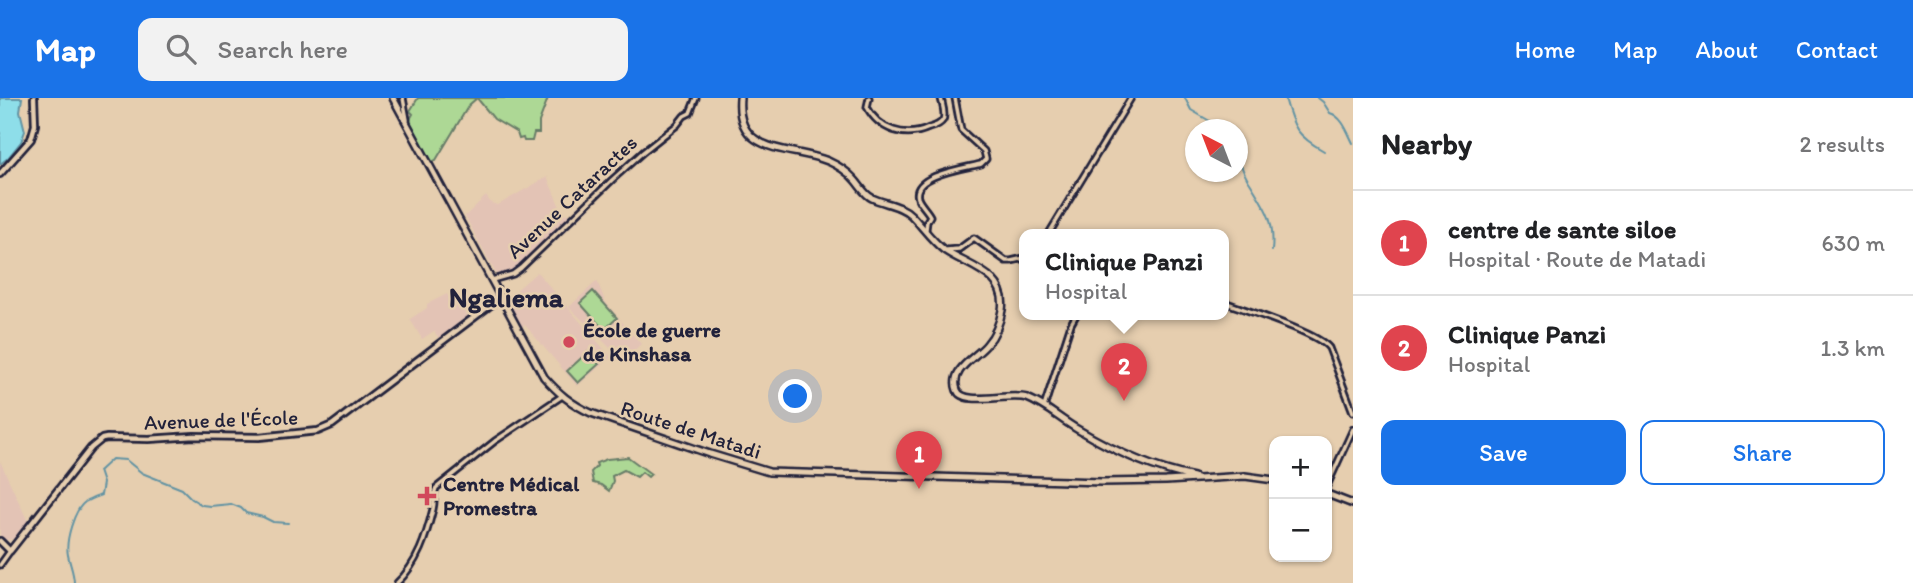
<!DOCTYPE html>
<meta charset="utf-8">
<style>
:root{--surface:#fff;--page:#f2f2f2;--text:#202124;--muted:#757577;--line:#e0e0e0;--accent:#1a73e8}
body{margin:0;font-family:Itim,sans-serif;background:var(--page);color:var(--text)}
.controls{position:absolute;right:21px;bottom:21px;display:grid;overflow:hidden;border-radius:14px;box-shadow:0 2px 5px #0004}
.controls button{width:63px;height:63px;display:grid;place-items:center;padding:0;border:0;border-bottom:2px solid var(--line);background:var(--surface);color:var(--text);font:35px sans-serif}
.compass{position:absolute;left:1185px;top:21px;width:63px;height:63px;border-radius:50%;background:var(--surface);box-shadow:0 2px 5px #0004;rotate:318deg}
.you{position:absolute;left:796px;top:299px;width:24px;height:24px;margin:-18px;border:5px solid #fff;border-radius:50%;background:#1a73e8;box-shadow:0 0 0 10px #1a73e833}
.badge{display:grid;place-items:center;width:46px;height:46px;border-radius:50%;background:var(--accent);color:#fff;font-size:23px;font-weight:700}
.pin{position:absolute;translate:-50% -58px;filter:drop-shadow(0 2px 4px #0008)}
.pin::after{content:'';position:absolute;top:37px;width:24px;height:21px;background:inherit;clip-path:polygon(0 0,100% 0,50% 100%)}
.popup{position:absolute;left:1019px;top:131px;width:210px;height:91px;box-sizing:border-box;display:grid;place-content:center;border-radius:14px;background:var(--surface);filter:drop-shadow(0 2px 5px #0005);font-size:23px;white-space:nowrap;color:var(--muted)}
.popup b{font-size:26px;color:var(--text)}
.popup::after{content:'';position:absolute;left:50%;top:100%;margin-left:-14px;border:14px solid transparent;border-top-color:var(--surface)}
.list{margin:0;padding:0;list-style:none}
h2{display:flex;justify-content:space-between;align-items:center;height:91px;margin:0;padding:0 28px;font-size:30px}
h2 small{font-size:23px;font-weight:400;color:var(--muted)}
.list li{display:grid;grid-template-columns:46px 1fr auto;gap:21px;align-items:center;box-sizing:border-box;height:105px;padding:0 28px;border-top:2px solid var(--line)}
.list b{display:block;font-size:26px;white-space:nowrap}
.list p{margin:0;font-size:23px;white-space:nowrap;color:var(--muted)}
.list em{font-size:23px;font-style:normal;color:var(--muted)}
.actions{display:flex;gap:14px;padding:21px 28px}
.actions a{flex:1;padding:16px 0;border:2px solid var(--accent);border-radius:14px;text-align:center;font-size:24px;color:var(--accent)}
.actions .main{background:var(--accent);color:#fff}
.icon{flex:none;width:38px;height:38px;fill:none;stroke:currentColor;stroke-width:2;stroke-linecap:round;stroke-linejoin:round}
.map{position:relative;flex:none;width:1353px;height:485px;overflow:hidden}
header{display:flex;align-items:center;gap:42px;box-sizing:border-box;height:98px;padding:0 35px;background:var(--accent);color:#fff}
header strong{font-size:33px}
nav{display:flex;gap:38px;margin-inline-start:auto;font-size:24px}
.search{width:490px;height:63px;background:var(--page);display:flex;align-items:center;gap:18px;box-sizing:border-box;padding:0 24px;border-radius:14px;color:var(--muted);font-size:26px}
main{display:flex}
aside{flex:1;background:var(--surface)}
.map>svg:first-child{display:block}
.built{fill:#e3c3b5}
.green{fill:#add895;stroke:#687d68;stroke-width:2}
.water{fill:#8edee9;stroke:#6393a3;stroke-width:2}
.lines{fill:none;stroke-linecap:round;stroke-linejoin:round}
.stream{stroke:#6393a3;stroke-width:2}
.tertiary-casing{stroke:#22223b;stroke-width:9}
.secondary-casing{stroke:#22223b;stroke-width:10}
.primary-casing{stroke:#22223b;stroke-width:10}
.tertiary{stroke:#e6ceaf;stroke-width:3.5}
.secondary{stroke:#e6ceaf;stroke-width:4.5}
.primary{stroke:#e6ceaf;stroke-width:5}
.poi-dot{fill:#d1495b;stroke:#e6ceaf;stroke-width:2.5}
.labels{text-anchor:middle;stroke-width:5;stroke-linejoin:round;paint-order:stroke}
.street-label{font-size:21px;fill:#22223b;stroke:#e6ceaf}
.poi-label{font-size:21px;font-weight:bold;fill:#22223b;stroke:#e6ceaf;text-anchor:start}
.district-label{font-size:28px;font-weight:bold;fill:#22223b;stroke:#e6ceaf}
</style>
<header>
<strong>Map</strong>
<div class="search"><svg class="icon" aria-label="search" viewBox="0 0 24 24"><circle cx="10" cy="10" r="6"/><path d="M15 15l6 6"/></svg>Search here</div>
<nav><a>Home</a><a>Map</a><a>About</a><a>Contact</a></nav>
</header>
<main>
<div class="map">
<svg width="1353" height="485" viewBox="0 0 1353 485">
<rect width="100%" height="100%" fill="#e6ceaf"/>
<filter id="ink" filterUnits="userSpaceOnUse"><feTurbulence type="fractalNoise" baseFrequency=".0143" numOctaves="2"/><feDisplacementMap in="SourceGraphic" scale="14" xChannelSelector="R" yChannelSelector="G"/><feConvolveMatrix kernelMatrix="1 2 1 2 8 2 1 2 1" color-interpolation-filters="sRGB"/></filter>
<g filter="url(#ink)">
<!-- built -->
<path class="built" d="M 547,79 L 563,116 L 567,115 L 571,120 L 514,173 L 510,176 L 507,173 L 498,179 L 465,118 L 486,98 L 491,105 L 498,107 Z
M 537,174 L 611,259 L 577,288 L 525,227 L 520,229 L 504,203 Z
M 597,183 L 606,205 L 641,246 L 623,263 L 569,209 Z
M 454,194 L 469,220 L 440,242 L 434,233 L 422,241 L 410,221 L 427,210 L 427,206 L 447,196 L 448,198 Z
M 0,363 L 29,426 L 17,441 L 4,442 L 0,438 Z"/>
<!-- green -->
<path class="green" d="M 418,0 L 548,0 L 539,24 L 539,35 L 534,35 L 532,43 L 524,43 L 523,40 L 519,41 L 517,35 L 494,21 L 477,0 L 469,7 L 436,62 L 432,64 L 409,23 L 413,16 L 410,13 Z
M 593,193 L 617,220 L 604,232 L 580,205 Z
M 588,254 L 599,266 L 578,285 L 567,273 Z
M 628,359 L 651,376 L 648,379 L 642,374 L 637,379 L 624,372 L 612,378 L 613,383 L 609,393 L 601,387 L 593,385 L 591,374 L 597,368 L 596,365 L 607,361 Z"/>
<!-- water -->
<path class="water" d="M 0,0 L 22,0 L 20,13 L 25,33 L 21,44 L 8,60 L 0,66 Z"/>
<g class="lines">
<!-- stream -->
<path class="stream" d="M 1185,0 L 1191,12 L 1225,32
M 1285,0 C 1293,30 1297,38 1324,53
M 1318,0 L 1323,4 L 1330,15 C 1342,18 1348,35 1353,45
M 1238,59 C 1241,68 1244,77 1250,85 C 1266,111 1275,122 1272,153
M 74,485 C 74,475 70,467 68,457 C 65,443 74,412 85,404 C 90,401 96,399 101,397 L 103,385 L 99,373 L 112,361 L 126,362 L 142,375 L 182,391 L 192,401 L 202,407 L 210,408 L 231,406 L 241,410 L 246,415 L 263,419 L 273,424 L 288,425"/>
<!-- tertiary casing -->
<g class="tertiary-casing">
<path id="tertiary" d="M 403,0 L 407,22
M 869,0 L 867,9 C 879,32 905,41 929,30 C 933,29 940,27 943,22 C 946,16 942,6 941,0
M 926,131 L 927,123 L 930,118 C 927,112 920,106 918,100 C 911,77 966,70 981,66 L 986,61 L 984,53 L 961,32 L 955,0
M 1048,137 L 1131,0
M 947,152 L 959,151 L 974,140 L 1006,163 L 1011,163 L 1024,160
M 492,182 L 513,176 L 521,170 L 612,82 L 643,54 L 677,27 L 684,18 L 690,15 L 696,0
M 1224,204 C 1245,212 1318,235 1329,250 L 1353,314
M 1044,309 L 1071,226 L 1076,217
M 1327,388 L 1353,331
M 0,467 L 10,453
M 397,485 C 418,465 426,439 433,411 C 435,403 433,397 436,390 L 495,343 L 562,298"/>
</g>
<!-- secondary casing -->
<g class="secondary-casing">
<path id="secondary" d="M 0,76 L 31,41 L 35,27 L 34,0
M 0,443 L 10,453 L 91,350 L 102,341 L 107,340 L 149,341 L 194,338 L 259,339 L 318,333 L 332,327 L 501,199"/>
</g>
<!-- primary casing -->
<g class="primary-casing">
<path id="primary" d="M 393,0 L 544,279 C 558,295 571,306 591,315 L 710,356 L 769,374 L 1102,384 L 1166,383 L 1245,378 L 1274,382
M 740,0 C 735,58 791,48 828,63 C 837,67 847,73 854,81 C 860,87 864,96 872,100 C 885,106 901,107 911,117 C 922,128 931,142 944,152 C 966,168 1008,175 1002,212 C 1000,224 995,237 987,246 C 977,259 949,271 957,292 C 963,309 1011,294 1027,300 C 1045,307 1060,321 1077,331 C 1114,353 1152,371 1194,379
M 1327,396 L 1353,406"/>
</g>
<!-- tertiary -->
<use href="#tertiary" class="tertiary"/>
<!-- secondary -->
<use href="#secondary" class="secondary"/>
<!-- primary -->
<use href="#primary" class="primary"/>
</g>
</g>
<!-- markers -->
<g class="poi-dot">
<circle cx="569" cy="244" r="7"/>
<path d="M423.5 387.5h7v7h7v7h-7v7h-7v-7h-7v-7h7z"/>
</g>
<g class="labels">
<!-- street labels -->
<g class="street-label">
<text transform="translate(572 99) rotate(-43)" y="7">Avenue Cataractes</text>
<text transform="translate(221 322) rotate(-2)" y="7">Avenue de l'École</text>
<text transform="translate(691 332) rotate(18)" y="7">Route de Matadi</text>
</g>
<!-- poi labels -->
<g class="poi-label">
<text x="583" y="239">École de guerre<tspan x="583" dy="24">de Kinshasa</tspan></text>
<text x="443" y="393">Centre Médical<tspan x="443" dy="24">Promestra</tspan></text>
</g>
<!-- district labels -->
<g class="district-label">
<text x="506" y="209">Ngaliema</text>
</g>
</g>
</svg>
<div class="controls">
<button>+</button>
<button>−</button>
</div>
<svg class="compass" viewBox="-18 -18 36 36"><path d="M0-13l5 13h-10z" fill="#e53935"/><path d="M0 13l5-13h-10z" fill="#757577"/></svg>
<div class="you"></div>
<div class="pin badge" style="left:919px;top:391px;background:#e0444e">1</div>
<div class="pin badge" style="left:1124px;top:303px;background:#e0444e">2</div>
<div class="popup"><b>Clinique Panzi</b>Hospital</div>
</div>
<aside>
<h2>Nearby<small>2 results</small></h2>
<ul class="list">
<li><span class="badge" style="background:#e0444e">1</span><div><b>centre de sante siloe</b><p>Hospital · Route de Matadi</p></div><em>630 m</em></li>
<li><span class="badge" style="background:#e0444e">2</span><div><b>Clinique Panzi</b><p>Hospital</p></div><em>1.3 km</em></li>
</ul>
<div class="actions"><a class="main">Save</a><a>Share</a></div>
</aside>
</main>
